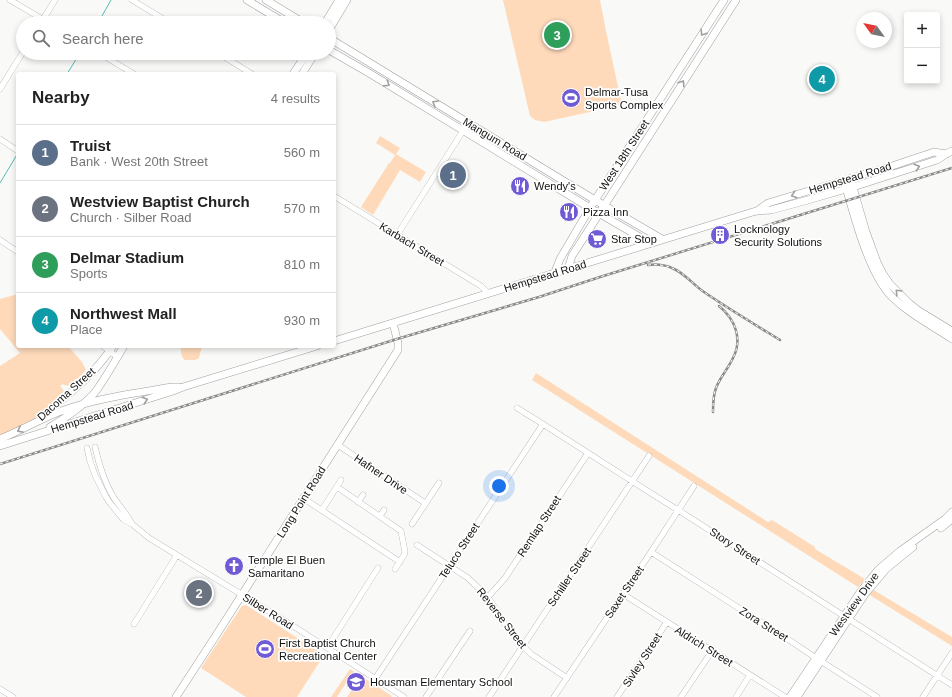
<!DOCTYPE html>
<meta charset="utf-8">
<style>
:root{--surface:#fff;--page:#f6f6f6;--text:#222;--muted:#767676;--line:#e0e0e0;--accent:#0f766e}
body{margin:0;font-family:Helvetica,sans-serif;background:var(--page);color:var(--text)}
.controls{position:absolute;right:12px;top:12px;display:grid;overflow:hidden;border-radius:4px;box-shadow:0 2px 6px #0003}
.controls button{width:36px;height:36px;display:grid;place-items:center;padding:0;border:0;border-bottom:1px solid var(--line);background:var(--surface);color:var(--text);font:20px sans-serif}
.compass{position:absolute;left:856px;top:12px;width:36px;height:36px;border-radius:50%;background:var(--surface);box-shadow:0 2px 6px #0003;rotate:303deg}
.you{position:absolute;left:499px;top:486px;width:14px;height:14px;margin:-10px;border:3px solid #fff;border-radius:50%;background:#1a73e8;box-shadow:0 0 0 6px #1a73e833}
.badge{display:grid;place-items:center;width:26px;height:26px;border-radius:50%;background:var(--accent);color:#fff;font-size:13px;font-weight:700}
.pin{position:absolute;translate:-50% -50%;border:2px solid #fff;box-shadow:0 1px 4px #0006}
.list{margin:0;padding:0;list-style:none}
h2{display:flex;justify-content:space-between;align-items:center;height:52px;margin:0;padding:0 16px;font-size:17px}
h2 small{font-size:13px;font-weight:400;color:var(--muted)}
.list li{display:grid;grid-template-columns:26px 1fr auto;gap:12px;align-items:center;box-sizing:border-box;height:56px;padding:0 16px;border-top:1px solid var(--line)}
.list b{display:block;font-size:15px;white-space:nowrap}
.list p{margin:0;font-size:13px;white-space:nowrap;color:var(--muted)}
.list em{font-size:13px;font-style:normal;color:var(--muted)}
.icon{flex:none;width:22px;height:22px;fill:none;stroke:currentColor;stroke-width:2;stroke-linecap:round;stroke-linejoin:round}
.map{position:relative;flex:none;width:952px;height:697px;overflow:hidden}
.search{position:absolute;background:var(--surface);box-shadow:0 2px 6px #0003;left:16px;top:16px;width:320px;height:44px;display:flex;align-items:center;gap:10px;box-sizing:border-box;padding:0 14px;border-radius:22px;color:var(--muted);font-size:15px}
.panel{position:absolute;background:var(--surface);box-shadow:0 2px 6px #0003;left:16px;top:72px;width:320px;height:276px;border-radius:4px}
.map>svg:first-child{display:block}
.green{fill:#fedabb}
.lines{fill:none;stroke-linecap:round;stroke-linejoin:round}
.stream{stroke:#58bab5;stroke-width:1}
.minor-casing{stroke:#a0a19e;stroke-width:6}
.major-casing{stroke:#a0a19e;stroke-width:8}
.minor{stroke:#fff;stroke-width:5.5}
.major{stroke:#fff;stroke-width:7}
.rail-casing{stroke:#8a8b89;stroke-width:2.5}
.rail{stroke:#fff;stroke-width:1;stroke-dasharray:3;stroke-linecap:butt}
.oneway{stroke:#9fa09f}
.labels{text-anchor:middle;stroke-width:3.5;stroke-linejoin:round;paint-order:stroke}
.poi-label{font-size:11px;fill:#10110f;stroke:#fff;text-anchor:start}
.street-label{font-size:11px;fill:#10110f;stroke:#fff}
</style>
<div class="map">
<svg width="952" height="697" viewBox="0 0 952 697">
<rect width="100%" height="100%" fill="#f9faf7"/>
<!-- green -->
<path class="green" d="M 503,0 L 600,0 L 606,31 L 622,105 L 544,122 L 535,120 L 530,116 Z
M 380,136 L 400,148 L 396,154 L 426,172 L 420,182 L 400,170 L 373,215 L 361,207 L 389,163 L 390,163 L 395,155 L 376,143 Z
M 18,294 L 18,346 L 68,346 L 82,362 L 86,370 L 71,386 L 64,385 L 63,384 L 60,386 L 65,392 L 57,401 L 34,419 L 0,436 L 0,366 L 20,353 L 0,329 L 0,299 Z
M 180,346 L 202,346 L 199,358 L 195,360 L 185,360 L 182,357 Z
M 536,373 L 768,522 L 772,520 L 815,547 L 815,549 L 865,579 L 858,587 L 532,380 Z
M 872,589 L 952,637 L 952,646 L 868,594 Z
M 246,605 L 324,655 L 297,697 L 246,697 L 201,668 L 242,606 Z
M 350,669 L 356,673 L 349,685 L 346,683 L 337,697 L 331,697 Z
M 361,676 L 392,696 L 391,697 L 347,697 Z"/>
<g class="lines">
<!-- stream -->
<path class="stream" d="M 98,23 L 111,0
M 67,74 L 80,53
M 0,183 L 18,153"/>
<!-- minor casing -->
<g class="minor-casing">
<path id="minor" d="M 10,0 L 49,23
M 132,0 L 170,23
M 41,23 L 55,0
M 99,53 L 134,74
M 218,53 L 252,74
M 0,89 L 23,52
M 0,139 L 18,151
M 334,196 L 481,286 L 488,293
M 397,235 L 468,123
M 0,240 L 18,252
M 103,346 L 109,351 L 118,357
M 517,408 C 571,441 624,477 678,510 L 952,685
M 338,445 L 425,503
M 95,447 C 99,465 104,482 114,498 C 120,507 127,514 132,524
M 87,448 L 90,461 L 95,475 L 106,497 L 110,503 L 123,519 L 132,524 L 149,538 L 290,624 L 404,697
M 337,487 L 401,531 L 405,552 L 404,555 L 395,569
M 303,498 L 400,562
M 358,502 L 363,495
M 322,510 L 341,480
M 380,516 L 384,510
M 412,524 L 439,483
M 417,545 L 468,578 L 488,597 L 508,629 L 516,639 L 531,654 L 567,678
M 651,552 L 792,642 L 816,658 L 877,697
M 623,594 L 785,697
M 488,597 L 505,578 L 588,453
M 134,624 L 177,555
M 327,648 L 378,568
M 375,679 L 543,424
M 0,689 L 13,697
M 426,697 L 470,631
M 489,697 L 649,456
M 554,697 L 651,552 L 694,486
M 617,697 L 667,622
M 681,697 L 712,651
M 736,697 L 750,675
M 923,697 L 952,653"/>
</g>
<!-- major casing -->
<g class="major-casing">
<path id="major" d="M 247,0 L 285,23
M 266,0 L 304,23
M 325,23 L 339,0
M 329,30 L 347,0
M 329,38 L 595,200 L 662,239
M 329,50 L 369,73 L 590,208 L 650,243
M 293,74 L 307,53
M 302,74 L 315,53
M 844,180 C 853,212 868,272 891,296 C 909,314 931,325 952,339
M 852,184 L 866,232 L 877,262 L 883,274 L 890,284 L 910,304 L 919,311 L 952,331
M 757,211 L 768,203 L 889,167 L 934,152 L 946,154
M 568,269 L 572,256 L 736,0
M 555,272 L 560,259 L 590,208 L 724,0
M 334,341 L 756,211 L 771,210 L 808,200 L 853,187 L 937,160 L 946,154 L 952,151
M 41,417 C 67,396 94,375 113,346
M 50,427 C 67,417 84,406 96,391 C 106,377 115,361 124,346
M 0,439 C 22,430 42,418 64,410 C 98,398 136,393 172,387 L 179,387
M 0,446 L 173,391 L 183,387 L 317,346
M 941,528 L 952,519
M 176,697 L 215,637 L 398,350 L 398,343 L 393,323
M 790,697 L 861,591 L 878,570 L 900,551 L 945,519 L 952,512
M 797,697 L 865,594 L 886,569 L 913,547"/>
</g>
<!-- minor -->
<use href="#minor" class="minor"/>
<!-- major -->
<use href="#major" class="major"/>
<!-- rail casing -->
<g class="rail-casing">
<path id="rail" d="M 648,265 C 656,264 665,265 672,268 C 685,273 693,285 704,292 C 729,309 754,324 780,340
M 713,412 C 713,404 713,396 716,388 C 720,377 728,369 733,358 C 743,339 735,319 719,306
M 0,464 L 397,339 L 539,297 L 600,277 L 952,168"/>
</g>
<!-- rail -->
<use href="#rail" class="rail"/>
</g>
<!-- one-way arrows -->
<defs><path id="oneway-chevron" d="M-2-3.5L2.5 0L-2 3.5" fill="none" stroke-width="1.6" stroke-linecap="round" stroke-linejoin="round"/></defs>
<g class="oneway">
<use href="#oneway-chevron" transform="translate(703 33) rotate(123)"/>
<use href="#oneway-chevron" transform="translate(682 83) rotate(-57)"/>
<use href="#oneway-chevron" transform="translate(387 84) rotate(32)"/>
<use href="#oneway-chevron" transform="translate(435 103) rotate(-149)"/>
<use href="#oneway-chevron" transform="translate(917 167) rotate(-18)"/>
<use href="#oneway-chevron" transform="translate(794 195) rotate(163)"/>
<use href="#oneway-chevron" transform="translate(898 292) rotate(-134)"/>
<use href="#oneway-chevron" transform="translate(145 400) rotate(-17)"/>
<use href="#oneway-chevron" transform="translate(20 430) rotate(153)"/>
</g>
<!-- icons -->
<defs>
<g id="stadium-disc" transform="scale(1)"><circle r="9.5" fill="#705bd5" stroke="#fff"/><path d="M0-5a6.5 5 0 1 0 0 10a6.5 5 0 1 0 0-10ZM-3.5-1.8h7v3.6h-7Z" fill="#fff"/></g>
<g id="restaurant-disc" transform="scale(1)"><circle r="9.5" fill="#705bd5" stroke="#fff"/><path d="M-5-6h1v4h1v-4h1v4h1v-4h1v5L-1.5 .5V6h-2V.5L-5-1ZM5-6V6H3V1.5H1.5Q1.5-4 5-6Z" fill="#fff"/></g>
<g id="building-disc" transform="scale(1)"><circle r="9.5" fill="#705bd5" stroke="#fff"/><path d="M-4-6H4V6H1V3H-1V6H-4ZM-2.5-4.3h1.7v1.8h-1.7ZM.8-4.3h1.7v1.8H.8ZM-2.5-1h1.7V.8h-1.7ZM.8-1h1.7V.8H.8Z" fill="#fff"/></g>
<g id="supermarket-disc" transform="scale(1)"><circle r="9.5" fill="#705bd5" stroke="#fff"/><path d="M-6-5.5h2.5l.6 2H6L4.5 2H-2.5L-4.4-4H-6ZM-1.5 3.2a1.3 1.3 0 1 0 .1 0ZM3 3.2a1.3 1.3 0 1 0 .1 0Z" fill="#fff"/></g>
<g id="church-disc" transform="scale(1)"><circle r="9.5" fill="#705bd5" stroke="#fff"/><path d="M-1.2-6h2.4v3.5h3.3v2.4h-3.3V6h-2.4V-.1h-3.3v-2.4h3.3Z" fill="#fff"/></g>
<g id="school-disc" transform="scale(1)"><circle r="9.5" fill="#705bd5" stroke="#fff"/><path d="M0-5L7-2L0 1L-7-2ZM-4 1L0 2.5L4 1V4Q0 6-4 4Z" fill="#fff"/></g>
</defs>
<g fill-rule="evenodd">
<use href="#stadium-disc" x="571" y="98"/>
<use href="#restaurant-disc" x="520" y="186"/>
<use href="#restaurant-disc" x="569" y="212"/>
<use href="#building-disc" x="720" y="235"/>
<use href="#supermarket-disc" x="597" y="239"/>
<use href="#church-disc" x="234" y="566"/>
<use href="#stadium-disc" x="265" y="649"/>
<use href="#school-disc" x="356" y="682"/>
</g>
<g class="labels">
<!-- poi labels -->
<g class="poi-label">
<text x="585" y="96">Delmar-Tusa<tspan x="585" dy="13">Sports Complex</tspan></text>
<text x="534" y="190">Wendy's</text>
<text x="583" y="216">Pizza Inn</text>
<text x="734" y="233">Locknology<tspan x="734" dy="13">Security Solutions</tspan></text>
<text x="611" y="243">Star Stop</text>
<text x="248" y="564">Temple El Buen<tspan x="248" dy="13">Samaritano</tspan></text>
<text x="279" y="647">First Baptist Church<tspan x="279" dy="13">Recreational Center</tspan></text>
<text x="370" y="686">Housman Elementary School</text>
</g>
<!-- street labels -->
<g class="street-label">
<text transform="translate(495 139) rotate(31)" y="4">Mangum Road</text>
<text transform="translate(624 155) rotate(-57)" y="4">West 18th Street</text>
<text transform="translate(850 178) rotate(-17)" y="4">Hempstead Road</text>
<text transform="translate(412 244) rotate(31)" y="4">Karbach Street</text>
<text transform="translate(545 276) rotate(-17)" y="4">Hempstead Road</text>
<text transform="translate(66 394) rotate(-42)" y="4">Dacoma Street</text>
<text transform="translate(92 417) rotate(-17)" y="4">Hempstead Road</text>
<text transform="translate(381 474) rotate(34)" y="4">Hafner Drive</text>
<text transform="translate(301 502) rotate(-58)" y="4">Long Point Road</text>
<text transform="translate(539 526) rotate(-57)" y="4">Remlap Street</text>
<text transform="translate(735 546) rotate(33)" y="4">Story Street</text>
<text transform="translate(459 551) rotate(-57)" y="4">Teluco Street</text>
<text transform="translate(569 577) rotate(-56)" y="4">Schiller Street</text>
<text transform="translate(624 592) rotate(-56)" y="4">Saxet Street</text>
<text transform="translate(854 604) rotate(-54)" y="4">Westview Drive</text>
<text transform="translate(268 611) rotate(32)" y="4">Silber Road</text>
<text transform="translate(502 618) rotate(52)" y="4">Reverse Street</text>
<text transform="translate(764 624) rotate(32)" y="4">Zora Street</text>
<text transform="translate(704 646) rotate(32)" y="4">Aldrich Street</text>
<text transform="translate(642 660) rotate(-57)" y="4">Sivley Street</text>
</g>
</g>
</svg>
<div class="controls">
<button>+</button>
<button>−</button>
</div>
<svg class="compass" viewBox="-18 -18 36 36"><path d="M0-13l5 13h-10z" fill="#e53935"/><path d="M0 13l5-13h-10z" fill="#767676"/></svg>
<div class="you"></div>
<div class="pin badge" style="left:453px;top:175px;background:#5c6f8a">1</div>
<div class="pin badge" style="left:199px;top:593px;background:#6b7280">2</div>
<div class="pin badge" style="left:557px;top:35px;background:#2e9e5b">3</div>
<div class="pin badge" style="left:822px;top:79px;background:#0f9aa8">4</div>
<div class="search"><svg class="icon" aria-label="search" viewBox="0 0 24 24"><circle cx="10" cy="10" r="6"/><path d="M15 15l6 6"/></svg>Search here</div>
<section class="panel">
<h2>Nearby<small>4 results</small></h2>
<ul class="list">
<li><span class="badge" style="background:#5c6f8a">1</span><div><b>Truist</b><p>Bank · West 20th Street</p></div><em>560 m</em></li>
<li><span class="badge" style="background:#6b7280">2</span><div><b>Westview Baptist Church</b><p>Church · Silber Road</p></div><em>570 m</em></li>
<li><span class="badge" style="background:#2e9e5b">3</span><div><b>Delmar Stadium</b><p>Sports</p></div><em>810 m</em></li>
<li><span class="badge" style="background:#0f9aa8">4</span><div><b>Northwest Mall</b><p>Place</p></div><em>930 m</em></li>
</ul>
</section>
</div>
